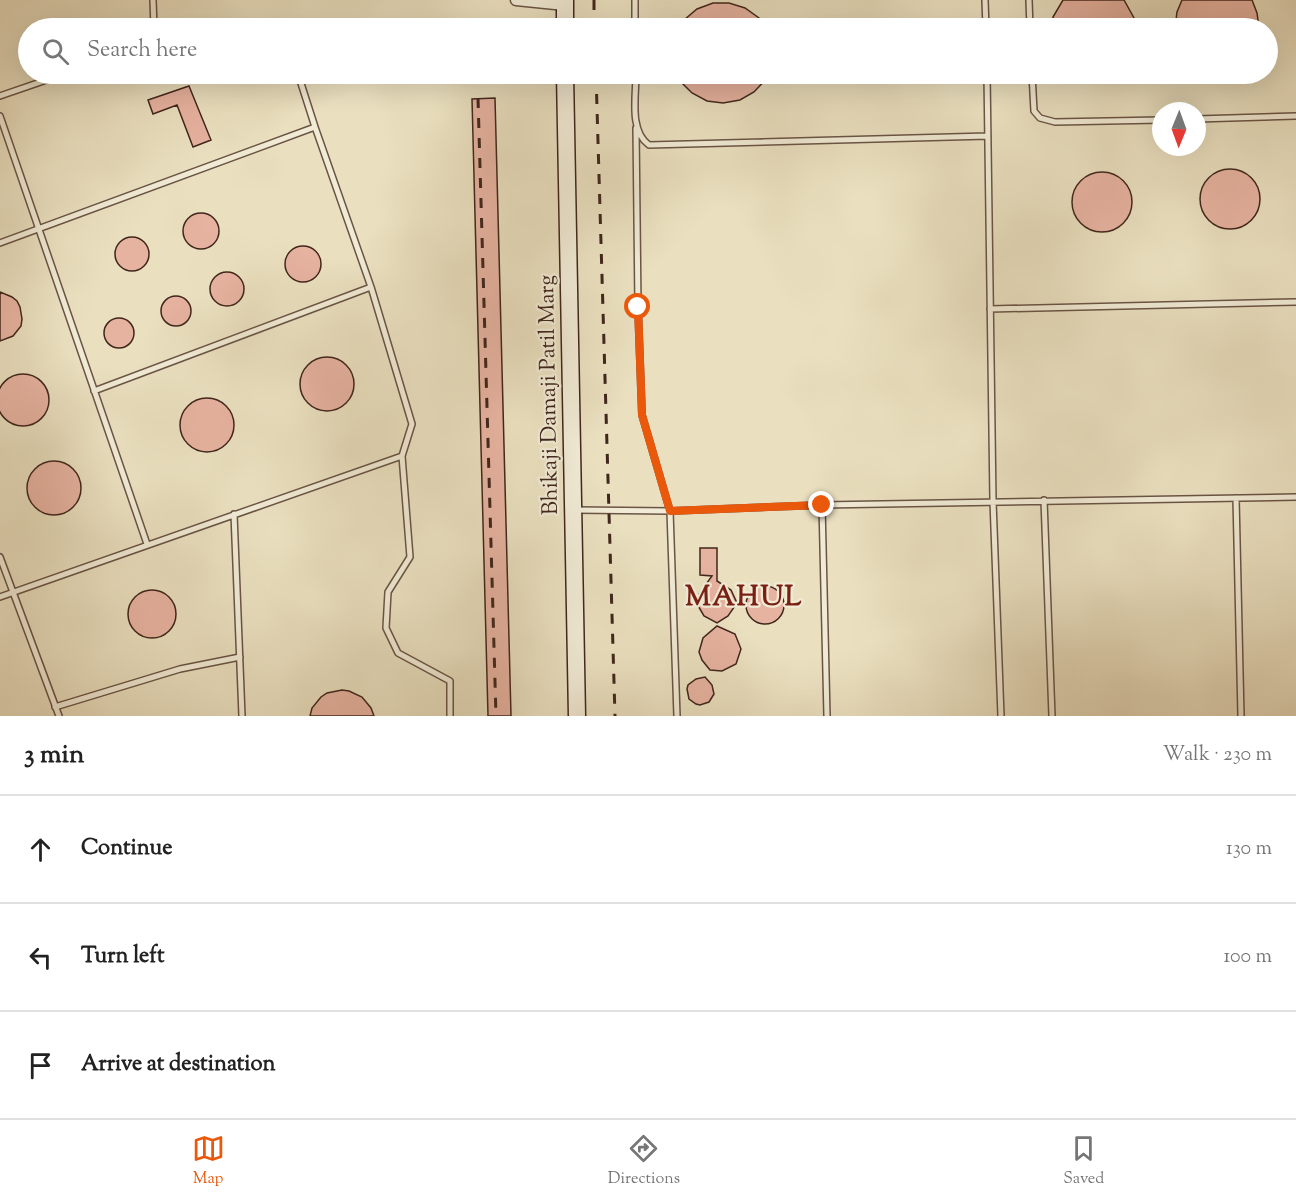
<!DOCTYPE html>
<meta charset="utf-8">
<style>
:root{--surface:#fff;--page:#f2f2f2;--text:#222;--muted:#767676;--line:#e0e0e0;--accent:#ea580c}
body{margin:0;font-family:"Sorts Mill Goudy",serif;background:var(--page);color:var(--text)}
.compass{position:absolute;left:1152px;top:102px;width:54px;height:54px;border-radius:50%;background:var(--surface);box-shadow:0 6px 24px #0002;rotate:181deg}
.stop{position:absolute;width:18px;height:18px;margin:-14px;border:4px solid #ea580c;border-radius:50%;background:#fff}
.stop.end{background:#ea580c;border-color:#fff;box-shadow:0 2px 6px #0008}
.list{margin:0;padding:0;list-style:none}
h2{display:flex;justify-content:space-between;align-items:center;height:78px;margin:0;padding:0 24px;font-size:26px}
h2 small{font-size:20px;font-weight:400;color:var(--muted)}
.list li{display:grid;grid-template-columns:39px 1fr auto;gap:18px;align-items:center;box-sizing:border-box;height:108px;padding:0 24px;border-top:2px solid var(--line)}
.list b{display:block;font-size:22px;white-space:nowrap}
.list em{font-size:20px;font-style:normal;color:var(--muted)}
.icon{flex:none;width:33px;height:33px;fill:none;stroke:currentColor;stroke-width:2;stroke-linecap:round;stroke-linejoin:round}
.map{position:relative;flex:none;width:1296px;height:716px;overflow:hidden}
.search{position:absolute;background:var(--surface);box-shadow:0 6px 24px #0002;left:18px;right:18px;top:18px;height:66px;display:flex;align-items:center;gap:15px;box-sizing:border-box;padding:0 21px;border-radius:33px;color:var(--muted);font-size:22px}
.sheet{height:402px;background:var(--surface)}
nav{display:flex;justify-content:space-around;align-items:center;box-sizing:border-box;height:84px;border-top:2px solid var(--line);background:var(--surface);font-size:16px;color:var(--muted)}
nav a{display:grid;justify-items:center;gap:3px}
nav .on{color:var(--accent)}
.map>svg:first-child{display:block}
.building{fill:#e7b3a1;stroke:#40261c;stroke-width:1.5}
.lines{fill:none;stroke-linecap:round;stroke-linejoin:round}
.lane-casing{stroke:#6a5445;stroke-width:8}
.street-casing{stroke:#6a5445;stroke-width:13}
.secondary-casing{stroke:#40261c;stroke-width:19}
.lane{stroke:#f1ebd6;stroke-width:5}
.street{stroke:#f1ebd6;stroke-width:10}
.secondary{stroke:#f1ebd6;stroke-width:16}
.rail{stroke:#40261c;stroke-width:3;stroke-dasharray:10 10;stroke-linecap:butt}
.route{stroke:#ea580c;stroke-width:8}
.labels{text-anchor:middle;stroke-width:4.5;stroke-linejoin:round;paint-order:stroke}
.street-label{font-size:22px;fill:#40261c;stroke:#f1ebd6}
.district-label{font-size:28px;font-weight:bold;letter-spacing:1.5px;fill:#7a1f14;stroke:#f1ebd6}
</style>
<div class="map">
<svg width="1296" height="716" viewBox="0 0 1296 716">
<rect width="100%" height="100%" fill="#eae0c0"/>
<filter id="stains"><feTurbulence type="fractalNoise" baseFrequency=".00333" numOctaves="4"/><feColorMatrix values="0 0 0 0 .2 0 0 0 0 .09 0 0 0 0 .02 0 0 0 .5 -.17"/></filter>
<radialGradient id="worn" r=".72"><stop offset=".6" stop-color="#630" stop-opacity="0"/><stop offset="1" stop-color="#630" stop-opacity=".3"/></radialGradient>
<!-- building -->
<path class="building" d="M 1063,0 L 1124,0 L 1134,18 L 1135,28 L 1052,28 L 1053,17 Z
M 1182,0 L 1252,0 L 1257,13 L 1259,28 L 1175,28 L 1177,12 Z
M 713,3 L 729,3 L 745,8 L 759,18 L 766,28 L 678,28 L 684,20 L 697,9 Z
M 677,74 L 771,74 L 754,92 L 740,100 L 723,103 L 707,101 L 692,93 L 680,81 Z
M 189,86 L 211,140 L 193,147 L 177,105 L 153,114 L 148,100 Z
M 495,98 L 511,716 L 488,716 L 472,99 Z
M1200 199a30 30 0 1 1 60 0a30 30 0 1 1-60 0Z
M1072 202a30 30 0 1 1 60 0a30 30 0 1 1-60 0Z
M183 231a18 18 0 1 1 36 0a18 18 0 1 1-36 0Z
M115 254a17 17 0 1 1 34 0a17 17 0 1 1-34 0Z
M285 264a18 18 0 1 1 36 0a18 18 0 1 1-36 0Z
M210 289a17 17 0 1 1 34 0a17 17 0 1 1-34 0Z
M 0,292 L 12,297 L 17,301 L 20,307 L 22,319 L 21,326 L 13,336 L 0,341 Z
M161 311a15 15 0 1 1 30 0a15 15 0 1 1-30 0Z
M104 333a15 15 0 1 1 30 0a15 15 0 1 1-30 0Z
M300 384a27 27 0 1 1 54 0a27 27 0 1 1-54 0Z
M-3 400a26 26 0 1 1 52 0a26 26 0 1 1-52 0Z
M180 425a27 27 0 1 1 54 0a27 27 0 1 1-54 0Z
M27 488a27 27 0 1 1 54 0a27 27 0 1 1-54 0Z
M 700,548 L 717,548 L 717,581 L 731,590 L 737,603 L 728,616 L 717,623 L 704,616 L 697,604 L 699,594 L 712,576 L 700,575 Z
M746 605a19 19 0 1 1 38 0a19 19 0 1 1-38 0Z
M128 614a24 24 0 1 1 48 0a24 24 0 1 1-48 0Z
M 717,626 L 735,634 L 741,649 L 736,664 L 722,671 L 710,670 L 702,660 L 699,652 L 703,638 Z
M 705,677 L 712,685 L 714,694 L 709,702 L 700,705 L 696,704 L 689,699 L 687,689 L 688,685 L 696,679 Z
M 342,690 L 349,691 L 362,697 L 371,708 L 374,716 L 310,716 L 312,708 L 321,697 L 327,693 Z"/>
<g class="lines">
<!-- lane casing -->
<g class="lane-casing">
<path id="lane" d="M 153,0 L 154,28
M 635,0 L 635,28
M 985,0 L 986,28
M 1029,0 L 1030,28
M 298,74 L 315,127 L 371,287 L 412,424 L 402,456 L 410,557 L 388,592 L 386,628 L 398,653 L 450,681 L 450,716
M 636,74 C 636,96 629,131 649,145 L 988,136
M 987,74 L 993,501 L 1001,716
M 1032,74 L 1034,111 L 1040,118 L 1055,122 L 1161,120
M 0,96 L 64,74
M 0,116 L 147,544
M 1197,119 L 1296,116
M 636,128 L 638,307 L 642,415 L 670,511 L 677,716
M 0,243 L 315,127
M 990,309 L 1296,302
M 94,391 L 371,287
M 1236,498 L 1241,716
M 1044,500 L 1052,716
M 575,510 L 670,511 L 822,505
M 234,514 L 242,716
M 0,557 L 59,716
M 0,597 L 402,456
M 55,707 L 180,669 L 240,657
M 827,716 L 822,505 L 1296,497"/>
</g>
<!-- street casing -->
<g class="street-casing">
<path id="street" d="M 516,0 L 565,5"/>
</g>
<!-- secondary casing -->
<g class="secondary-casing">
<path id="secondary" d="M 565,28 L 565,0
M 565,74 L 577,716"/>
</g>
<!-- lane -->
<use href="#lane" class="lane"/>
<!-- street -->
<use href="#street" class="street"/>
<!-- secondary -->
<use href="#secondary" class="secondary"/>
<!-- rail -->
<path class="rail" d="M 594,0 L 594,28
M 596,74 L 615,716
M 478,98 L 496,716"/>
</g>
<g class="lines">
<!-- route -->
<path class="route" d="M 638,307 L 642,415 L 670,511 L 822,505"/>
</g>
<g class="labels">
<!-- street labels -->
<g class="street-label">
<text transform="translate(547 395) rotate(-91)" y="8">Bhikaji Damaji Patil Marg</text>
</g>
<!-- district labels -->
<g class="district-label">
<text x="744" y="605">MAHUL</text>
</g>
</g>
<rect width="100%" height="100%" filter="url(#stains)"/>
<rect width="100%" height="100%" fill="url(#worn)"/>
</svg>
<svg class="compass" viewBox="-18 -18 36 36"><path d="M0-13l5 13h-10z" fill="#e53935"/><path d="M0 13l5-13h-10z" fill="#767676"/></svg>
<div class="stop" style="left:638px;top:307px"></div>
<div class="stop end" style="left:822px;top:505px"></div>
<div class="search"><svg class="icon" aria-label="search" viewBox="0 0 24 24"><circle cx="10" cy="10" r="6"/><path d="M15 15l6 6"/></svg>Search here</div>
</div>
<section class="sheet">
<h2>3 min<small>Walk · 230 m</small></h2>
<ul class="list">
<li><svg class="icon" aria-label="ahead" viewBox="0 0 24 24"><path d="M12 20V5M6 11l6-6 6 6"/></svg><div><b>Continue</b></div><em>130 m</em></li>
<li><svg class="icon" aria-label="left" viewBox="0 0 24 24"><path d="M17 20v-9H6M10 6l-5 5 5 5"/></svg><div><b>Turn left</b></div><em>100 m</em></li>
<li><svg class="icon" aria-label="arrive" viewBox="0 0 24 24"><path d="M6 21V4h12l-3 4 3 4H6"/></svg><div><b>Arrive at destination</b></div></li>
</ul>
</section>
<nav>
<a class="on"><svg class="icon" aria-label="map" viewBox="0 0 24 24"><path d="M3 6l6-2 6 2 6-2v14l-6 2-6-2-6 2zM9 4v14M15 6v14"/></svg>Map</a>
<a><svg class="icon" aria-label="directions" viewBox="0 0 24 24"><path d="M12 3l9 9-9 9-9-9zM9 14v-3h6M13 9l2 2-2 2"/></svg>Directions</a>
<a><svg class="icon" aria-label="saved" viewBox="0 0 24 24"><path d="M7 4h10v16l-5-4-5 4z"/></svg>Saved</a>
</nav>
